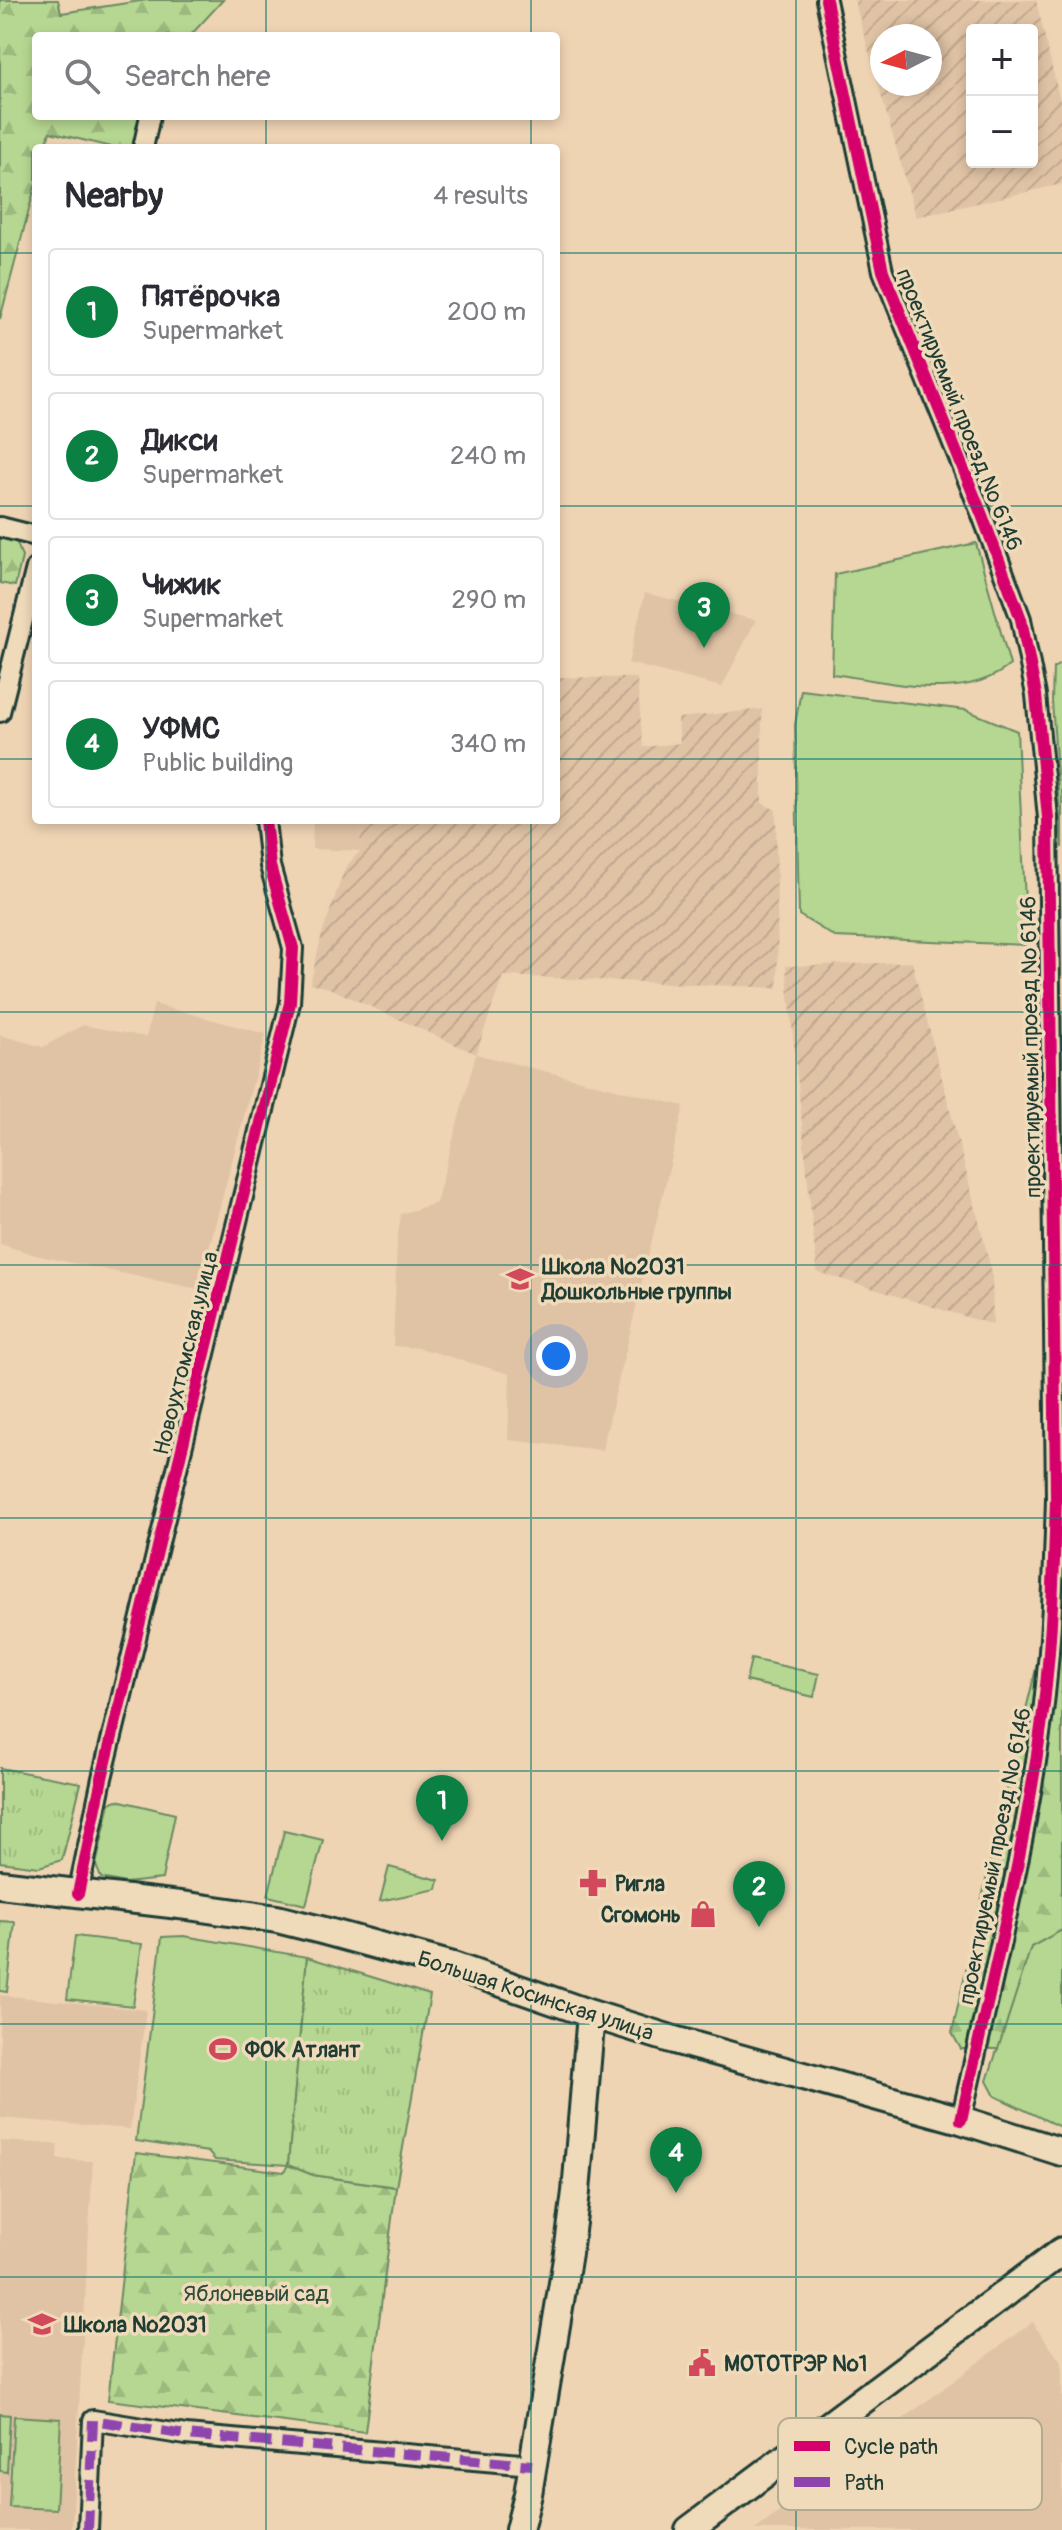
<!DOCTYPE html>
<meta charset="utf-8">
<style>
:root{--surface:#fff;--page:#f2f2f3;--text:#2b2b33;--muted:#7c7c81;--line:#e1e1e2;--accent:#0b8043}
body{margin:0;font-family:Pangolin,sans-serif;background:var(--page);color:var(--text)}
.controls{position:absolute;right:24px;top:24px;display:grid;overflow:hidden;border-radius:8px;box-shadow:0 4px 12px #0003}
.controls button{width:72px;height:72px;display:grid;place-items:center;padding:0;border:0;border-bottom:2px solid var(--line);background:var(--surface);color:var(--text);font:40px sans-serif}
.compass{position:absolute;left:870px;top:24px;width:72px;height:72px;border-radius:50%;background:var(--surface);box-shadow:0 4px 12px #0003;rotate:264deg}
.you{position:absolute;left:556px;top:1356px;width:28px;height:28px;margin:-20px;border:6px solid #fff;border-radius:50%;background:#1a73e8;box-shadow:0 0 0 12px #1a73e833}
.badge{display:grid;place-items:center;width:52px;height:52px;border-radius:50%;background:var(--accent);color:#fff;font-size:26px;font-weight:700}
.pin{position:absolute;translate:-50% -66px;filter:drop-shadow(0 2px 4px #0008)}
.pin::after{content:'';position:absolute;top:42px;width:28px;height:24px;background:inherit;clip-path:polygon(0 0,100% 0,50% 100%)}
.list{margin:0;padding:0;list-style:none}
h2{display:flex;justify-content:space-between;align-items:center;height:104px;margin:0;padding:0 32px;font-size:34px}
h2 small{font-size:26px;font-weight:400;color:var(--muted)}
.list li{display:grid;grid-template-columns:52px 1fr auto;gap:24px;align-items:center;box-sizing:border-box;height:128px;margin:0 16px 16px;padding:0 16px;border:2px solid var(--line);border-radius:8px}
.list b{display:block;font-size:30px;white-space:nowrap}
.list p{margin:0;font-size:26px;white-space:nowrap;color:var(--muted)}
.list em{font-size:26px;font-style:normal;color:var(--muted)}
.icon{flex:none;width:44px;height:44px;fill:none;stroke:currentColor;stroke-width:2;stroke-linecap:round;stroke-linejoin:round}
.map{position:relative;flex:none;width:1062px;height:2530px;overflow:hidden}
.search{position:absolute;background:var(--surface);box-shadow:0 4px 12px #0003;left:32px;top:32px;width:528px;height:88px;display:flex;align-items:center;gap:20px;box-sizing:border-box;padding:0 28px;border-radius:8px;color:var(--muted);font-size:30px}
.panel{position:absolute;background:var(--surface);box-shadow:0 4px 12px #0003;left:32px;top:144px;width:528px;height:680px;border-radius:8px}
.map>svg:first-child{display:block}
.built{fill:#e0c3a5}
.industrial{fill:url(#industrial-furrows);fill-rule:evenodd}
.grass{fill:#b6d791;stroke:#6a8a62;stroke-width:2}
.forest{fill:url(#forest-firs);stroke:#6a8a62;stroke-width:2}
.park{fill:url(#park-tufts);stroke:#6a8a62;stroke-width:2}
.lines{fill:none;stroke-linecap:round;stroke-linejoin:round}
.street-casing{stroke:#1f3d34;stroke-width:24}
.secondary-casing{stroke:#1f3d34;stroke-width:32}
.street{stroke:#efdab9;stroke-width:18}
.secondary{stroke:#efdab9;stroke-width:26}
.quiet{stroke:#8e44ad;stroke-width:10;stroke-dasharray:20 10;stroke-linecap:butt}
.cycleway-casing{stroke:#efdab9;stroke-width:17}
.cycleway{stroke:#d6006c;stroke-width:12}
.grid{fill:none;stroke:#0f766e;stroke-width:2;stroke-opacity:0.55}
.labels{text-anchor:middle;stroke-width:7;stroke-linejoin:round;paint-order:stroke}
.street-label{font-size:22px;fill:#1f3d34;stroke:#efdab9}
.poi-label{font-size:22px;font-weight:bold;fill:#1f3d34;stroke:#efdab9;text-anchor:start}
.park-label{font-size:22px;fill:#2e4c3d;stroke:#efdab9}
.key{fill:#efdab9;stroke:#b1ab91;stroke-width:2}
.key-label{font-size:22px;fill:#1f3d34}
</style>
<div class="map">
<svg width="1062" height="2530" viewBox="0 0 1062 2530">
<defs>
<pattern id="industrial-furrows" width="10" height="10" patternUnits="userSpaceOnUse" patternTransform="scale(2)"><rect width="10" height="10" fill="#e0c3a5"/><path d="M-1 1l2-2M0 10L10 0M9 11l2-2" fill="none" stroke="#c0a88f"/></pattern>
<pattern id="forest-firs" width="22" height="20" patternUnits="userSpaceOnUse" patternTransform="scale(2)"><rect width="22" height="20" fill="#b6d791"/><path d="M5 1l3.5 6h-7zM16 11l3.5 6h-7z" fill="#9cb97e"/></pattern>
<pattern id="park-tufts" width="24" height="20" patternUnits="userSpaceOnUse" patternTransform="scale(2)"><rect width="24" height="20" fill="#b6d791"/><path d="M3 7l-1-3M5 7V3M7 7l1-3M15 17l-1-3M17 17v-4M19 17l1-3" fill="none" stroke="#9cb97e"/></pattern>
</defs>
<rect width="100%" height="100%" fill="#efd4b4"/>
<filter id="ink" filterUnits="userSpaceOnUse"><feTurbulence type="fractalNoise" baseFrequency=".0125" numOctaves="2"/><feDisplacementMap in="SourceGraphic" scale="16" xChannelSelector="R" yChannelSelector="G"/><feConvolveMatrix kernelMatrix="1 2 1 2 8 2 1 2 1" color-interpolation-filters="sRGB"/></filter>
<g filter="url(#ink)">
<!-- built -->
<path class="built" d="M 645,593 L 756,620 L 722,687 L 628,663 Z
M 313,820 L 361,820 L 360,851 L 312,849 Z
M 154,1004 L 266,1034 L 198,1289 L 39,1256 L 0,1244 L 0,1035 L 43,1047 L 83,1025 L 146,1037 Z
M 476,1054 L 684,1106 L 602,1450 L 508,1440 L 510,1374 L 419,1348 L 393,1346 L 397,1241 L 401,1214 L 436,1203 Z
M 0,1995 L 146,2010 L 130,2129 L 0,2118 Z
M 0,2141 L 58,2144 L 57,2159 L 93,2161 L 72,2530 L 0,2530 Z
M 1032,2322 L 1062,2363 L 1062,2530 L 755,2530 Z"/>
<!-- industrial -->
<path class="industrial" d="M 854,0 L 1036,0 L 1062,109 L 1062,184 L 916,217 ZM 972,30 L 1032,30 L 1032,162 L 972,162 ZM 930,36 L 930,84 L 882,84 L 882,36 Z
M 556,677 L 637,678 L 643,747 L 680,743 L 678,718 L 762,709 L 762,803 L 776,810 L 778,988 L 503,976 L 476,1054 L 329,988 L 310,984 L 322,934 L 345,868 L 360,851 L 361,820 L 556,820 Z
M 912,962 L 992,1272 L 993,1325 L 817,1272 L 786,966 Z"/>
<!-- grass -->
<path class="grass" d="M 976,543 L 1010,665 C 963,704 887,681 832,674 L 835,574 Z
M 1062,663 L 1062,848 L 1052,701 L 1053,668 Z
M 801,690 L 966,710 L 1017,731 L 1027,945 L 835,937 L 799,915 L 795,725 Z
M 751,1659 L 819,1674 L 814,1697 L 746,1681 Z
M 117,1800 L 175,1814 L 162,1879 L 125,1883 L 101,1878 L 96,1865 L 110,1803 Z
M 284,1831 L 323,1840 L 306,1905 L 268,1896 Z
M 389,1867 L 439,1880 L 437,1889 L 380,1901 Z
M 0,1921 L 15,1922 L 7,1992 L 0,1991 Z
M 1062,1930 L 1062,2128 L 995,2096 L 987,2081 L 1031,1946 Z
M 75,1936 L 142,1944 L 133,2006 L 67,1999 Z
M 184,1936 L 307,1957 L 288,2165 L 215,2160 L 208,2152 L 136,2141 L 162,1937 Z
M 0,2414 L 10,2415 L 7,2472 L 0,2471 Z
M 14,2416 L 61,2419 L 56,2509 L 9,2507 Z"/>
<!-- forest -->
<path class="forest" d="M 0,0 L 58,0 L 61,13 L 147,0 L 223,0 L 190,36 L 36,36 L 36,116 L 143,116 L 132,148 L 115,148 L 50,132 L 45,148 L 36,148 L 36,183 L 0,319 Z
M 0,534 L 17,543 L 22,557 L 15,586 L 0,583 Z
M 1062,1645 L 1062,1930 L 1031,1947 L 998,2049 L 961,2049 L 952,2033 L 1003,1804 L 1039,1656 Z
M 136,2153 L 284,2172 L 288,2165 L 313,2175 L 396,2187 L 365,2432 L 108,2400 Z"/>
<!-- park -->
<path class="park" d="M 0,1768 L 81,1783 L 62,1860 L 39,1867 L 0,1862 Z
M 307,1957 L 430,1995 L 396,2187 L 313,2175 L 288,2165 Z"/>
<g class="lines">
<!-- street casing -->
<g class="street-casing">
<path id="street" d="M 826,0 L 883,271 L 982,515 L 1021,619 L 1036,695 L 1048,818 L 1056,1498 C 1054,1567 1052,1635 1044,1704 C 1027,1844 991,1982 961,2120
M 143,148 L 150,116
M 0,527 L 36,536
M 0,712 L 36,568
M 78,1894 L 102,1778 L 290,1003 L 293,948 L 270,866 L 265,820
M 88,2530 L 93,2420 L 186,2435 L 532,2465"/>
</g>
<!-- secondary casing -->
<g class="secondary-casing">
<path id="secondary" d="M 0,1884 L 188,1906 L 277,1919 L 321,1930 L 453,1966 L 591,2014 L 674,2040 L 961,2120 L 1062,2152
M 519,2530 L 528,2494 L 568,2253 L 576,2192 L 591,2014
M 689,2530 L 1062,2251"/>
</g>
<!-- street -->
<use href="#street" class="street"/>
<!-- secondary -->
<use href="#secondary" class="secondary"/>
<!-- quiet -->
<path class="quiet" d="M 88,2530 L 93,2420 L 186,2435 L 532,2465"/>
<!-- cycleway casing -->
<g class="cycleway-casing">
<path id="cycleway" d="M 826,0 L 883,271 L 982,515 L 1021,619 L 1036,695 L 1048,818 L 1056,1498 C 1054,1567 1052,1635 1044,1704 C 1027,1844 991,1982 961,2120
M 78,1894 L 102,1778 L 290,1003 L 293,948 L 270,866 L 265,820"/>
</g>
<!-- cycleway -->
<use href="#cycleway" class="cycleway"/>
</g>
</g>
<!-- grid -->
<path class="grid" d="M 266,0 L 266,36M 531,0 L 531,36M 796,0 L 796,2530M 266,116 L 266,148M 531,116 L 531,148M 0,253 L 36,253M 556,253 L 1062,253M 0,506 L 36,506M 556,506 L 1062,506M 0,759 L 36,759M 556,759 L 1062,759M 266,820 L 266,2530M 531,820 L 531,2530M 0,1012 L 1062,1012M 0,1265 L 1062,1265M 0,1518 L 1062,1518M 0,1771 L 1062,1771M 0,2024 L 1062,2024M 0,2277 L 1062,2277"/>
<!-- icons -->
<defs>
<g id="school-bare" transform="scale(2.16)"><path d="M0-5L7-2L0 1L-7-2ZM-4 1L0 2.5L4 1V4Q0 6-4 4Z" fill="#d1495b" stroke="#efdab9" stroke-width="2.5" paint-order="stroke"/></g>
<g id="pharmacy-bare" transform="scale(2.16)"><path d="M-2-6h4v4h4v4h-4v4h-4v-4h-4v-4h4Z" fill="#d1495b" stroke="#efdab9" stroke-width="2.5" paint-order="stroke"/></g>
<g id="shop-bare" transform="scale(2.16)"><path d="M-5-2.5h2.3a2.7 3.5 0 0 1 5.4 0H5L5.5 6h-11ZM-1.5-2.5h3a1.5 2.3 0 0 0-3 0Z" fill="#d1495b" stroke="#efdab9" stroke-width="2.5" paint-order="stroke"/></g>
<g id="stadium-bare" transform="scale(2.16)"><path d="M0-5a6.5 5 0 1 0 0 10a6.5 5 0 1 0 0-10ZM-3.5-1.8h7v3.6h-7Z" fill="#d1495b" stroke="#efdab9" stroke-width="2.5" paint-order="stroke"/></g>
<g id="civic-bare" transform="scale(2.16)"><path d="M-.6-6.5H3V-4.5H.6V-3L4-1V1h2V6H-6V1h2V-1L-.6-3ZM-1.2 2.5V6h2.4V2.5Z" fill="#d1495b" stroke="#efdab9" stroke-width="2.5" paint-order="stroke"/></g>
</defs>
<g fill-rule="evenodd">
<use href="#school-bare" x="520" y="1279"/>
<use href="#pharmacy-bare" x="593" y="1883"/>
<use href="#shop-bare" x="703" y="1914"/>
<use href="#stadium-bare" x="223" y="2049"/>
<use href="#school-bare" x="42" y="2324"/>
<use href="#civic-bare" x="702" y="2363"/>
</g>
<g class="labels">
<!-- street labels -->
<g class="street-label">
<text transform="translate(960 409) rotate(68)" y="8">проектируемый проезд № 6146</text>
<text transform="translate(1030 1047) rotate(-91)" y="8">проектируемый проезд № 6146</text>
<text transform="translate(185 1353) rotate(-76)" y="8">Новоухтомская улица</text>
<text transform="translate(994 1856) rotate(-79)" y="8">проектируемый проезд № 6146</text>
<text transform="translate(536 1995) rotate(18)" y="8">Большая Косинская улица</text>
</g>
<!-- poi labels -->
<g class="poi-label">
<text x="542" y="1274">Школа №2031<tspan x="542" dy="25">Дошкольные группы</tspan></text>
<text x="615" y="1891">Ригла</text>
<text x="681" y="1922" text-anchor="end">Сгомонь</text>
<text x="245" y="2057">ФОК Атлант</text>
<text x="64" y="2332">Школа №2031</text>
<text x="724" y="2371">МОТОТРЭР №1</text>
</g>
<!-- park labels -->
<g class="park-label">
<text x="256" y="2301">Яблоневый сад</text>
</g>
</g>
<!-- legend -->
<rect x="778" y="2418" width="264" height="92" rx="12" class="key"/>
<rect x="794" y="2441" width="36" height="10" fill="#d6006c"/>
<rect x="794" y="2477" width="36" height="10" fill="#8e44ad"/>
<g class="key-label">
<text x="844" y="2454">Cycle path</text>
<text x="844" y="2490">Path</text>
</g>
</svg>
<div class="controls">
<button>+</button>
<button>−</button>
</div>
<svg class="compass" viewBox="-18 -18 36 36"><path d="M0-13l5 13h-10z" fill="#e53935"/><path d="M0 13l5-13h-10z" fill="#7c7c81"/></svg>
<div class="you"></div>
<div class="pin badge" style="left:442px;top:1841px">1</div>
<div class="pin badge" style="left:759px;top:1927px">2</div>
<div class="pin badge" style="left:704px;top:648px">3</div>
<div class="pin badge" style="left:676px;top:2193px">4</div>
<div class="search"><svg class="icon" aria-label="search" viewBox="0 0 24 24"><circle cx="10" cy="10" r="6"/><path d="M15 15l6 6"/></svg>Search here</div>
<section class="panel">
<h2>Nearby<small>4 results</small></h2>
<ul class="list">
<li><span class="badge">1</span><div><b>Пятёрочка</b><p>Supermarket</p></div><em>200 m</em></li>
<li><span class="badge">2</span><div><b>Дикси</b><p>Supermarket</p></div><em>240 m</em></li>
<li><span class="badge">3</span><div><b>Чижик</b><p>Supermarket</p></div><em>290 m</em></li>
<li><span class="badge">4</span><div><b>УФМС</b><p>Public building</p></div><em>340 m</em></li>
</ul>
</section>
</div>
